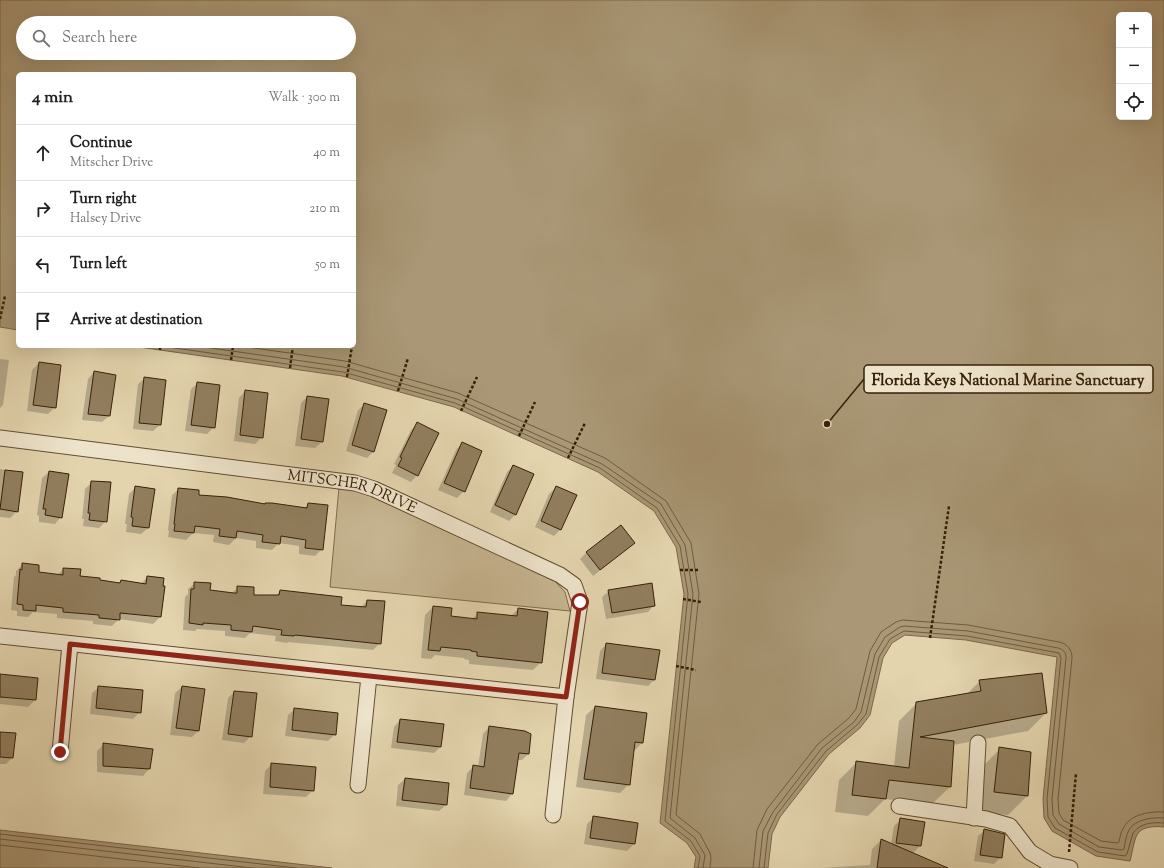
<!DOCTYPE html>
<meta charset="utf-8">
<style>
:root{--surface:#fff;--page:#f2f2f2;--text:#202124;--muted:#757577;--line:#e0e0e0}
body{margin:0;font-family:"Sorts Mill Goudy",serif;background:var(--page);color:var(--text)}
.controls{position:absolute;right:12px;top:12px;display:grid;overflow:hidden;border-radius:6px;box-shadow:0 4px 16px #0002}
.controls button{width:36px;height:36px;display:grid;place-items:center;padding:0;border:0;border-bottom:1px solid var(--line);background:var(--surface);color:var(--text);font:20px sans-serif}
.stop{position:absolute;width:12px;height:12px;margin:-9px;border:3px solid #8f2418;border-radius:50%;background:#fff}
.stop.end{background:#8f2418;border-color:#fff;box-shadow:0 1px 4px #0008}
.list{margin:0;padding:0;list-style:none}
h2{display:flex;justify-content:space-between;align-items:center;height:52px;margin:0;padding:0 16px;font-size:17px}
h2 small{font-size:13px;font-weight:400;color:var(--muted)}
.list li{display:grid;grid-template-columns:26px 1fr auto;gap:12px;align-items:center;box-sizing:border-box;height:56px;padding:0 16px;border-top:1px solid var(--line)}
.list b{display:block;font-size:15px;white-space:nowrap}
.list p{margin:0;font-size:13px;white-space:nowrap;color:var(--muted)}
.list em{font-size:13px;font-style:normal;color:var(--muted)}
.icon{flex:none;width:22px;height:22px;fill:none;stroke:currentColor;stroke-width:2;stroke-linecap:round;stroke-linejoin:round}
.map{position:relative;flex:none;width:1164px;height:868px;overflow:hidden}
.search{position:absolute;background:var(--surface);box-shadow:0 4px 16px #0002;left:16px;top:16px;width:340px;height:44px;display:flex;align-items:center;gap:10px;box-sizing:border-box;padding:0 14px;border-radius:22px;color:var(--muted);font-size:15px}
.panel{position:absolute;background:var(--surface);box-shadow:0 4px 16px #0002;left:16px;top:72px;width:340px;height:276px;border-radius:6px}
.map>svg:first-child{display:block}
.green{fill:#c6b591;stroke:#7f6a4c}
.water{fill:#a99775;stroke:#7c6749;fill-rule:evenodd}
.shadow{fill:#0003}
.lines{fill:none;stroke-linecap:round;stroke-linejoin:round}
.shore{stroke:#705c3e;stroke-width:1}
.building{fill:#917e5e;stroke:#382008}
.minor-casing{stroke:#634d31;stroke-width:17}
.path{stroke:#382008;stroke-width:2.5;stroke-dasharray:3 2;stroke-linecap:butt}
.minor{stroke:#ede3ca;stroke-width:15}
.route{stroke:#8f2418;stroke-width:5}
.labels{text-anchor:middle;stroke-width:3;stroke-linejoin:round;paint-order:stroke}
.street-label{font-size:15px;fill:#382008;stroke:#ede3ca}
.leader{fill:none;stroke:#382008;stroke-width:1.5}
.callout-dot{fill:#382008;stroke:#ede3ca;stroke-width:1.5}
.callout{fill:#ede3ca;stroke:#382008;stroke-width:1.5}
.callout-label{font-size:16px;text-anchor:middle;font-weight:bold;fill:#382008}
</style>
<div class="map">
<svg width="1164" height="868" viewBox="0 0 1164 868">
<rect width="100%" height="100%" fill="#e3d4ad"/>
<filter id="stains"><feTurbulence type="fractalNoise" baseFrequency=".005" numOctaves="4"/><feColorMatrix values="0 0 0 0 .2 0 0 0 0 .09 0 0 0 0 .02 0 0 0 .5 -.17"/></filter>
<radialGradient id="worn" r=".72"><stop offset=".6" stop-color="#630" stop-opacity="0"/><stop offset="1" stop-color="#630" stop-opacity=".3"/></radialGradient>
<!-- green -->
<path class="green" d="M 339,487 L 355,489 L 551,577 L 565,592 L 570,611 L 330,587 Z"/>
<!-- water -->
<path class="water" d="M 0,0 L 1164,0 L 1164,827 C 1156,826 1141,826 1137,835 C 1134,840 1132,854 1130,861 L 1096,856 L 1052,831 L 1044,818 L 1043,799 L 1057,657 L 966,640 L 905,635 L 892,643 L 883,658 L 870,715 L 860,728 L 829,754 L 780,817 L 772,834 L 768,868 L 694,868 L 696,857 L 687,843 L 660,823 L 684,594 L 676,547 L 654,511 L 598,472 L 454,407 L 342,376 L 132,346 L 354,346 L 354,74 L 18,74 L 18,330 L 0,327 ZM 1119,15 L 1149,15 L 1149,117 L 1119,117 ZM 23,23 L 349,23 L 349,53 L 23,53 Z
M 0,830 L 332,868 L 0,868 Z"/>
<!-- shadow -->
<path class="shadow" d="M 0,359 L 9,360 L 3,405 L 0,408 Z
M 39,363 L 55,407 L 48,414 L 27,411 L 32,370 Z
M 94,372 L 115,375 L 109,416 L 102,422 L 82,420 L 88,379 Z
M 145,378 L 165,381 L 160,425 L 153,431 L 133,429 L 138,384 Z
M 198,383 L 214,427 L 207,434 L 185,431 L 191,389 Z
M 245,391 L 262,437 L 255,444 L 234,441 L 239,398 Z
M 307,397 L 322,442 L 315,448 L 295,446 L 301,403 Z
M 365,404 L 374,451 L 367,458 L 346,451 L 358,410 Z
M 417,424 L 417,475 L 411,482 L 392,473 L 396,465 L 394,464 L 411,430 Z
M 462,443 L 464,491 L 457,498 L 438,490 L 456,450 Z
M 513,466 L 516,514 L 509,521 L 490,512 L 507,472 Z
M 0,469 L 22,473 L 17,511 L 10,518 L 0,517 Z
M 49,472 L 61,517 L 55,524 L 39,522 L 39,516 L 37,515 L 42,478 Z
M 92,482 L 106,521 L 99,528 L 83,526 L 84,519 L 82,519 L 85,489 Z
M 136,487 L 148,528 L 141,534 L 126,532 L 127,524 L 125,524 L 129,494 Z
M 556,487 L 561,529 L 554,536 L 535,527 L 549,494 Z
M 179,489 L 198,496 L 264,505 L 304,509 L 308,504 L 322,549 L 315,556 L 299,554 L 299,546 L 279,543 L 272,550 L 256,548 L 256,541 L 236,538 L 229,545 L 213,542 L 214,535 L 193,533 L 186,540 L 168,537 L 169,531 L 168,530 L 172,495 Z
M 621,526 L 634,543 L 627,549 L 593,576 L 580,559 L 586,553 Z
M 23,564 L 38,573 L 57,575 L 64,569 L 79,577 L 99,581 L 118,584 L 121,581 L 141,584 L 147,577 L 162,587 L 164,587 L 160,617 L 153,624 L 119,619 L 112,626 L 93,624 L 93,621 L 57,618 L 57,614 L 33,612 L 28,617 L 17,616 L 17,611 L 11,610 L 14,577 L 16,575 L 16,571 Z
M 195,583 L 209,591 L 231,594 L 238,587 L 252,596 L 276,596 L 280,591 L 340,606 L 361,607 L 367,601 L 380,643 L 373,650 L 288,642 L 287,643 L 275,641 L 276,636 L 250,633 L 245,638 L 225,636 L 225,631 L 197,629 L 195,631 L 183,630 L 185,597 L 188,594 L 188,589 Z
M 609,591 L 654,605 L 648,612 L 606,619 L 602,597 Z
M 433,607 L 450,617 L 471,620 L 478,613 L 511,616 L 518,609 L 541,662 L 533,670 L 469,664 L 469,660 L 464,659 L 464,658 L 435,655 L 431,659 L 421,658 L 425,615 Z
M 606,644 L 654,680 L 648,686 L 596,679 L 600,651 Z
M 0,675 L 37,679 L 35,700 L 28,707 L 0,704 Z
M 980,681 L 1046,713 L 1028,731 L 953,745 L 950,787 L 932,804 L 885,799 L 868,816 L 835,812 L 839,780 L 857,762 L 894,767 L 899,721 L 917,703 L 966,695 Z
M 99,687 L 140,712 L 133,719 L 90,714 L 92,693 Z
M 182,687 L 198,731 L 192,737 L 170,735 L 175,693 Z
M 234,692 L 251,736 L 244,743 L 222,740 L 228,698 Z
M 595,707 L 646,714 L 642,743 L 633,752 L 629,784 L 620,793 L 576,787 L 586,715 Z
M 295,709 L 335,734 L 328,741 L 285,736 L 288,715 Z
M 400,720 L 440,747 L 434,753 L 391,748 L 394,727 Z
M 489,727 L 528,754 L 522,760 L 517,760 L 512,794 L 506,801 L 464,795 L 467,773 L 474,766 L 478,767 L 483,734 Z
M 0,733 L 12,758 L 6,764 L 0,764 Z
M 104,744 L 149,769 L 143,776 L 97,772 L 97,751 Z
M 1000,749 L 1027,796 L 1008,815 L 975,811 L 981,768 Z
M 272,764 L 313,790 L 306,797 L 263,794 L 265,771 Z
M 405,779 L 446,805 L 439,811 L 396,806 L 398,785 Z
M 594,817 L 637,824 L 634,844 L 627,851 L 584,844 L 587,824 Z
M 901,819 L 920,846 L 912,854 L 946,868 L 821,868 L 870,865 L 872,849 L 881,840 L 891,844 L 894,826 Z
M 985,830 L 1001,857 L 994,864 L 974,861 L 978,836 Z"/>
<g class="lines">
<!-- shore -->
<path class="shore" d="M 161,346 L 343,372 L 455,403 L 600,468 L 657,508 L 680,546 L 688,594 L 665,821 L 691,841 L 700,856 L 698,868
M 197,346 L 344,367 L 457,399 L 602,464 L 661,504 L 685,545 L 693,594 L 670,818 L 695,838 L 705,855 L 703,868
M 240,346 L 345,361 L 458,393 L 605,458 L 666,501 L 691,543 L 699,594 L 676,815 L 700,834 L 710,853 L 711,858 L 710,868
M 0,834 L 296,868
M 0,839 L 252,868
M 0,845 L 199,868
M 753,868 L 757,830 L 767,809 L 818,744 L 849,718 L 856,709 L 870,651 L 881,632 L 896,622 L 902,620 L 968,625 L 1059,642 C 1068,644 1072,650 1072,658 L 1058,799 L 1059,813 L 1063,820 L 1101,841 L 1117,843 L 1119,842 C 1120,837 1121,831 1124,827 C 1131,814 1151,811 1164,812
M 759,868 L 763,831 L 773,812 L 822,748 L 854,722 L 861,712 L 875,654 L 885,637 L 900,627 L 904,626 L 968,631 L 1058,648 C 1063,649 1066,652 1066,658 L 1052,799 L 1053,815 L 1059,824 L 1099,847 L 1122,850 L 1124,849 C 1125,843 1126,835 1129,830 C 1135,819 1153,817 1164,818
M 764,868 L 768,833 L 777,814 L 826,751 L 857,725 L 866,714 L 879,657 L 890,639 L 904,631 L 967,636 L 1059,653 L 1061,658 L 1047,799 L 1048,817 L 1055,828 L 1098,852 L 1125,856 L 1127,854 L 1133,833 C 1140,823 1153,822 1164,823"/>
</g>
<!-- building -->
<path class="building" d="M 39,362 L 61,365 L 56,408 L 33,405 Z
M 94,371 L 116,375 L 110,416 L 88,414 Z
M 144,377 L 166,380 L 161,425 L 139,423 Z
M 197,382 L 220,385 L 215,428 L 191,425 Z
M 245,390 L 268,393 L 263,438 L 240,435 Z
M 307,396 L 329,399 L 323,442 L 301,439 Z
M 364,403 L 387,410 L 374,452 L 352,445 Z
M 417,422 L 439,433 L 418,476 L 398,466 L 402,458 L 400,457 Z
M 462,442 L 482,451 L 465,492 L 444,483 Z
M 513,465 L 534,474 L 516,515 L 495,505 Z
M 5,470 L 23,472 L 18,512 L 0,509 Z
M 49,471 L 69,474 L 62,518 L 45,515 L 46,509 L 43,509 Z
M 91,481 L 111,482 L 107,522 L 89,520 L 90,513 L 88,513 Z
M 135,486 L 155,489 L 149,528 L 132,526 L 133,518 L 131,517 Z
M 556,486 L 577,495 L 561,530 L 541,521 Z
M 178,488 L 199,490 L 199,495 L 227,497 L 265,504 L 265,503 L 272,503 L 307,508 L 308,503 L 328,505 L 323,550 L 305,548 L 306,540 L 281,536 L 280,544 L 262,542 L 263,535 L 237,531 L 236,538 L 219,536 L 220,529 L 195,526 L 194,533 L 174,531 L 175,524 L 174,524 Z
M 621,525 L 635,543 L 600,570 L 586,552 Z
M 22,563 L 39,565 L 39,572 L 63,575 L 63,568 L 81,569 L 80,576 L 100,578 L 100,580 L 120,583 L 121,580 L 146,584 L 147,576 L 164,578 L 163,586 L 165,586 L 161,617 L 120,613 L 120,620 L 99,618 L 99,615 L 63,612 L 63,608 L 36,605 L 36,611 L 23,610 L 23,605 L 17,604 L 20,569 L 22,570 Z
M 194,582 L 211,583 L 210,590 L 234,593 L 237,593 L 237,586 L 254,587 L 254,595 L 279,595 L 280,590 L 342,597 L 341,605 L 366,607 L 367,600 L 385,601 L 381,644 L 295,635 L 294,636 L 281,635 L 282,630 L 253,626 L 252,632 L 231,630 L 231,625 L 203,623 L 203,625 L 189,623 L 191,589 L 194,589 Z
M 652,583 L 655,606 L 612,613 L 608,590 Z
M 433,606 L 452,608 L 451,616 L 477,619 L 477,612 L 517,616 L 518,608 L 548,612 L 542,663 L 477,656 L 477,652 L 471,651 L 471,650 L 441,647 L 440,651 L 428,650 Z
M 606,643 L 660,650 L 655,680 L 602,673 Z
M 1042,673 L 1047,713 L 920,737 L 954,741 L 951,787 L 889,780 L 886,799 L 852,795 L 856,761 L 909,768 L 916,702 L 981,691 L 979,680 Z
M 0,674 L 38,678 L 36,700 L 0,697 Z
M 98,686 L 143,690 L 141,713 L 96,708 Z
M 182,686 L 205,689 L 199,731 L 176,728 Z
M 234,691 L 257,693 L 252,737 L 228,734 Z
M 595,706 L 647,713 L 643,743 L 635,742 L 630,785 L 584,779 Z
M 294,708 L 338,713 L 336,735 L 292,730 Z
M 400,719 L 444,724 L 441,747 L 397,742 Z
M 489,726 L 525,731 L 531,734 L 529,754 L 519,753 L 513,794 L 470,788 L 473,765 L 484,767 Z
M 0,732 L 16,733 L 13,758 L 0,757 Z
M 103,743 L 153,749 L 150,769 L 103,766 Z
M 999,747 L 1031,752 L 1028,796 L 994,792 Z
M 271,763 L 316,767 L 314,791 L 270,787 Z
M 405,778 L 449,783 L 447,805 L 402,800 Z
M 593,816 L 638,823 L 635,844 L 590,838 Z
M 900,818 L 925,822 L 921,846 L 896,843 Z
M 984,829 L 1005,834 L 1002,858 L 980,855 Z
M 881,839 L 948,868 L 877,868 Z"/>
<g class="lines">
<!-- minor casing -->
<g class="minor-casing">
<g id="minor">
<path id="s1" d="M 0,438 L 355,483 L 374,489 L 560,575 L 574,585 L 580,602 L 566,697 L 553,815"/>
<path d="M 0,636 L 566,697"/>
<path d="M 60,752 L 70,644"/>
<path d="M 358,785 L 369,676"/>
<path d="M 899,806 L 986,819 L 1010,826 L 1030,852 L 1050,864 L 1070,868"/>
<path d="M 974,818 L 978,743"/>
</g>
</g>
<!-- path -->
<path class="path" d="M 0,319 L 5,296
M 160,350 L 160,346
M 231,360 L 233,346
M 290,368 L 293,346
M 347,377 L 352,346
M 398,391 L 408,358
M 461,411 L 477,377
M 519,436 L 535,402
M 568,458 L 585,423
M 680,570 L 699,570
M 683,599 L 701,602
M 930,638 L 949,506
M 676,666 L 696,670
M 1069,852 L 1076,773"/>
<!-- minor -->
<use href="#minor" class="minor"/>
</g>
<g class="lines">
<!-- route -->
<path class="route" d="M 60,752 L 70,644 L 566,697 L 580,602"/>
</g>
<g class="labels">
<!-- street labels -->
<g class="street-label">
<text dy="5" stroke="none"><textPath href="#s1" startOffset="357">MITSCHER DRIVE</textPath></text>
</g>
</g>
<!-- callouts -->
<path class="leader" d="M827 424L864 379"/>
<circle class="callout-dot" cx="827" cy="424" r="4"/>
<rect class="callout" x="864" y="365" width="289" height="28" rx="4"/>
<g class="callout-label">
<text x="1008" y="385">Florida Keys National Marine Sanctuary</text>
</g>
<rect width="100%" height="100%" filter="url(#stains)"/>
<rect width="100%" height="100%" fill="url(#worn)"/>
</svg>
<div class="controls">
<button>+</button>
<button>−</button>
<button><svg class="icon" aria-label="locate" viewBox="0 0 24 24"><circle cx="12" cy="12" r="6"/><path d="M12 2v4M12 18v4M2 12h4M18 12h4"/></svg></button>
</div>
<div class="stop" style="left:580px;top:602px"></div>
<div class="stop end" style="left:60px;top:752px"></div>
<div class="search"><svg class="icon" aria-label="search" viewBox="0 0 24 24"><circle cx="10" cy="10" r="6"/><path d="M15 15l6 6"/></svg>Search here</div>
<section class="panel">
<h2>4 min<small>Walk · 300 m</small></h2>
<ul class="list">
<li><svg class="icon" aria-label="ahead" viewBox="0 0 24 24"><path d="M12 20V5M6 11l6-6 6 6"/></svg><div><b>Continue</b><p>Mitscher Drive</p></div><em>40 m</em></li>
<li><svg class="icon" aria-label="right" viewBox="0 0 24 24"><path d="M7 20v-9h11M14 6l5 5-5 5"/></svg><div><b>Turn right</b><p>Halsey Drive</p></div><em>210 m</em></li>
<li><svg class="icon" aria-label="left" viewBox="0 0 24 24"><path d="M17 20v-9H6M10 6l-5 5 5 5"/></svg><div><b>Turn left</b></div><em>50 m</em></li>
<li><svg class="icon" aria-label="arrive" viewBox="0 0 24 24"><path d="M6 21V4h12l-3 4 3 4H6"/></svg><div><b>Arrive at destination</b></div></li>
</ul>
</section>
</div>
